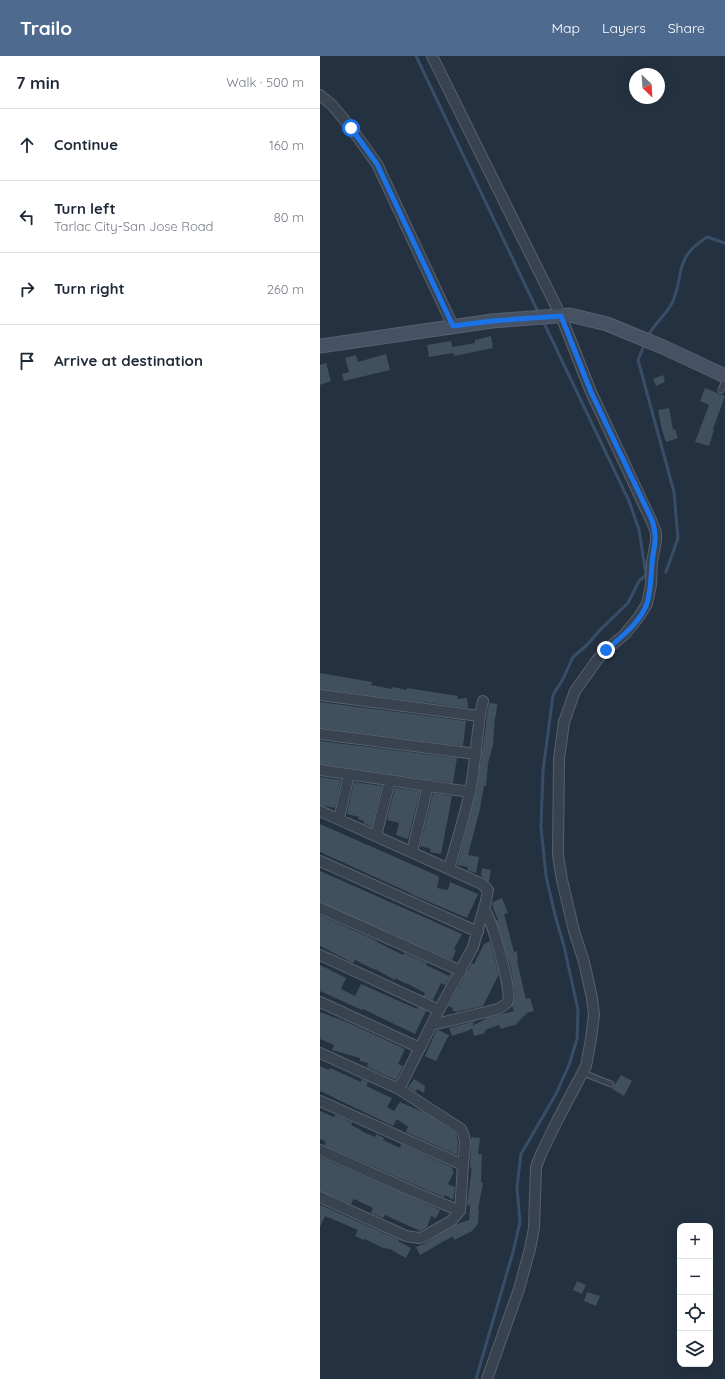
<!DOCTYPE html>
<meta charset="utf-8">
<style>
:root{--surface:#fff;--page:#f6f6f7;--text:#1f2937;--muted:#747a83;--line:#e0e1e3;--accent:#4f6a8f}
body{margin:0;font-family:Quicksand,sans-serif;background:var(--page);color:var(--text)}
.controls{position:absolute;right:12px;bottom:12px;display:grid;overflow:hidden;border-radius:8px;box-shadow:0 4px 16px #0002}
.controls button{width:36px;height:36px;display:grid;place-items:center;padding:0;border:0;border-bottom:1px solid var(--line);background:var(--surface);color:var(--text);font:20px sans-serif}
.compass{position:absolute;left:309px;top:12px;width:36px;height:36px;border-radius:50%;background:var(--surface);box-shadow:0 4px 16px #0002;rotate:155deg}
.stop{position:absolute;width:12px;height:12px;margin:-9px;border:3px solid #1a73e8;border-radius:50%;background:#fff}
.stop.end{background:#1a73e8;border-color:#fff;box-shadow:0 1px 4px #0008}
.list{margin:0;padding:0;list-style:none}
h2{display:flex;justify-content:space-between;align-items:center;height:52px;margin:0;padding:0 16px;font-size:17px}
h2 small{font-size:13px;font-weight:400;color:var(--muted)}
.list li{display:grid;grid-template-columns:26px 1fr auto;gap:12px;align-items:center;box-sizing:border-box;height:72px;padding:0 16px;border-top:1px solid var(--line)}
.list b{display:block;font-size:15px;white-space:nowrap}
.list p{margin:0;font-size:13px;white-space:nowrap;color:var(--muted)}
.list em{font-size:13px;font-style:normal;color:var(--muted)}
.icon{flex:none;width:22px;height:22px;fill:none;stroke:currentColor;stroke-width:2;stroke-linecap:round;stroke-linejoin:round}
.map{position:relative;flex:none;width:405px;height:1323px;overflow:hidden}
header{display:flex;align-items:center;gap:24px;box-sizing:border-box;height:56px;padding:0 20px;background:var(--accent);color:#fff}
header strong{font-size:19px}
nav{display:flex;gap:22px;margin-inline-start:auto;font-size:14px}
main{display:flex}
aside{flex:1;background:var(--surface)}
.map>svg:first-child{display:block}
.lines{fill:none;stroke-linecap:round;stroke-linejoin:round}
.stream{stroke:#384e68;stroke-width:3}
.building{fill:#40505f}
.lane-casing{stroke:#56616e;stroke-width:7}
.street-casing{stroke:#56616e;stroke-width:12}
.secondary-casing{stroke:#56616e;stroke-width:15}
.lane{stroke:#394350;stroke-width:5}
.street{stroke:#394350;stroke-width:10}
.secondary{stroke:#465263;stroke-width:13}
.route{stroke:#1a73e8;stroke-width:5}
</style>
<header>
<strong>Trailo</strong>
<nav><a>Map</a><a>Layers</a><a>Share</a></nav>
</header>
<main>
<aside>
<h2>7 min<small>Walk · 500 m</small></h2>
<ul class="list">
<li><svg class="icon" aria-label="ahead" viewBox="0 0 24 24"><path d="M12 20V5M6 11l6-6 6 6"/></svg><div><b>Continue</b></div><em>160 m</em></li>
<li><svg class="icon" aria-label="left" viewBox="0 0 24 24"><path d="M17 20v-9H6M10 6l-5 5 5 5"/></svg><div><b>Turn left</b><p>Tarlac City-San Jose Road</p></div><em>80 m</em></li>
<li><svg class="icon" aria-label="right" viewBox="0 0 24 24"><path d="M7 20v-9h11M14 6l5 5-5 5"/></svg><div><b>Turn right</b></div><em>260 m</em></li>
<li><svg class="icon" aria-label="arrive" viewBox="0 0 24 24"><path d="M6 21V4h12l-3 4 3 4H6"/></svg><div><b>Arrive at destination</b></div></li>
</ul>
</aside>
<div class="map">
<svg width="405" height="1323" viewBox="0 0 405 1323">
<rect width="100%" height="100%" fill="#243140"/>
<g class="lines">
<!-- stream -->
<path class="stream" d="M 96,0 L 219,258
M 328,280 C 334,268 346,259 352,247 C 366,216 352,204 387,181 L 405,187
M 325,287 L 318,304 L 354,436 L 358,482 L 346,516
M 156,1323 L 193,1196 L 200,1166 L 197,1131 L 201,1098 L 236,1038 L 249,1009 L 257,983 L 258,954 L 244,890 L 235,859 L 226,820 L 221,771 L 223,715 L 233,639 L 243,623 L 253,601 L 267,589 L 280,574 L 308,547 L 319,525 L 326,519 L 319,474 L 309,445 L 223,265"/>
</g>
<!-- building -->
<path class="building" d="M 171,280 L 173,292 L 134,300 L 132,291 L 155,287 L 155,284 Z
M 131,285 L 133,297 L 109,301 L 107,289 Z
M 66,298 L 70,314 L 24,325 L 22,318 L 29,316 L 25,302 L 36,299 L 38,306 Z
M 6,307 L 11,325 L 0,329 L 0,309 Z
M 343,319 L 345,326 L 336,330 L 333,323 Z
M 385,332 L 405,340 L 393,373 L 394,374 L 389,390 L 375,386 L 389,349 L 380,345 Z
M 349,352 L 353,374 L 355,373 L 358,382 L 346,386 L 342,374 L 338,354 Z
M 0,617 L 52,626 L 51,629 L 72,633 L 73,631 L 87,634 L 87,632 L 138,640 L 137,643 L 147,642 L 148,652 L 0,633 Z
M 0,646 L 146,665 L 143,690 L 0,672 Z
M 169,647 L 177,648 L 176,660 L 175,660 L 173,689 L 168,707 L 166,730 L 164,730 L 160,753 L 148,799 L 159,801 L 156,817 L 147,814 L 148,811 L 137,809 L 156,737 Z
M 0,685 L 137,702 L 133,727 L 0,708 Z
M 0,721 L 21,724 L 15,752 L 0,749 Z
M 34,726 L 62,730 L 52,771 L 43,767 L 44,765 L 38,763 L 39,761 L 27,758 Z
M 75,732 L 100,735 L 88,783 L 76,779 L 79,767 L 67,764 Z
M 113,737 L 132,740 L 121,798 L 110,796 L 111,793 L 100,790 Z
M 0,768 L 118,820 L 119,821 L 117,832 L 128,834 L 130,826 L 158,838 L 147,862 L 93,839 L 88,836 L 0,796 Z
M 162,812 L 171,814 L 169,826 L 161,820 Z
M 0,815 L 142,878 L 134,893 L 136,894 L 132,904 L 0,846 Z
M 182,842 L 188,857 L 184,858 L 194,896 L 197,895 L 198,905 L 197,905 L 206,943 L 210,942 L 214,955 L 207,957 L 194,970 L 193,969 L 181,973 L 179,969 L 165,974 L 165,977 L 154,980 L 152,972 L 150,974 L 132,980 L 129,972 L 155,965 L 152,970 L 167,962 L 194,955 L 192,950 L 194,945 L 195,937 L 191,912 L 176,864 L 178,864 L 172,849 L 173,846 Z
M 0,859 L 57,885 L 57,886 L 83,899 L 84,897 L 107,907 L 106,909 L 129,920 L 130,917 L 131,918 L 125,929 L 121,927 L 113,944 L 103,940 L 105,937 L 86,927 L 86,928 L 75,922 L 75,924 L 55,913 L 55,914 L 35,904 L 33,907 L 0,890 Z
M 170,885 L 179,918 L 163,950 L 136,956 L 132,954 L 133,952 L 128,950 L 152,907 L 154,908 L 164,888 Z
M 0,909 L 26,922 L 21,933 L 35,940 L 41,928 L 97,953 L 98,951 L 106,955 L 95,978 L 43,953 L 42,954 L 0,935 Z
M 0,956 L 29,967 L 85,993 L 78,1008 L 83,1010 L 76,1024 L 47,1011 L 48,1007 L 40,1005 L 40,1002 L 12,994 L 14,989 L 0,983 Z
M 118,974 L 129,979 L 116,1005 L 105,1000 L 116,975 Z
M 0,1010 L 9,1014 L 10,1012 L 41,1026 L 42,1023 L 48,1026 L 46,1030 L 72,1042 L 67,1051 L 74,1055 L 80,1046 L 105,1057 L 136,1077 L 138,1087 L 137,1099 L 86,1076 L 88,1071 L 77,1063 L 73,1070 L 0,1035 Z
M 301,1019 L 312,1025 L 304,1040 L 292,1033 Z
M 94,1023 L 105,1030 L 104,1037 L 97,1033 L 96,1036 L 88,1031 Z
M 0,1055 L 14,1061 L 15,1059 L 23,1062 L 32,1067 L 31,1069 L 41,1074 L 41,1075 L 55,1081 L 56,1078 L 64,1082 L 63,1084 L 80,1092 L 81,1088 L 133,1112 L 132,1114 L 134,1116 L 128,1128 L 135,1131 L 133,1144 L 125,1139 L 124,1141 L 95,1129 L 4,1089 L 6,1086 L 0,1083 Z
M 151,1081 L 160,1082 L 158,1098 L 162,1098 L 161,1126 L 163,1127 L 158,1154 L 159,1154 L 158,1168 L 152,1175 L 134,1184 L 133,1180 L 100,1199 L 96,1191 L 106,1187 L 137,1168 L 149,1164 L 150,1150 L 147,1149 L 152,1110 L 150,1114 L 151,1087 Z
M 0,1101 L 120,1154 L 116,1162 L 111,1160 L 107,1171 L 100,1175 L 65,1159 L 63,1162 L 51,1157 L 53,1152 L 34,1143 L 31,1148 L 0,1135 Z
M 1,1149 L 79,1184 L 78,1185 L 91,1192 L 86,1202 L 70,1193 L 63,1192 L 45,1183 L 44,1184 L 35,1180 L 38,1174 L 5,1160 L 0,1171 L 0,1151 Z
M 257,1225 L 266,1229 L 262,1238 L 253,1234 Z
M 267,1236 L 280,1240 L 276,1250 L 264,1245 Z"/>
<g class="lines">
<!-- lane casing -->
<g class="lane-casing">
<path id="lane" d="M 401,334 L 405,325
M 263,1017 L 291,1028"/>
</g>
<!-- street casing -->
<g class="street-casing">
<path id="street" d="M 112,0 L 241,260 L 271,336 L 331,464 L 336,476 L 336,485 L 332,506 L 331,529 L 327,548 L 318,562 L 304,579 L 286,594 L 277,604 L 255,635 L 244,666 L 239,703 L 238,799 L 242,824 L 254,875 L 264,906 L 272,942 L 274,959 L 271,983 L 266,1010 L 237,1065 L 221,1098 L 216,1111 L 214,1172 L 210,1193 L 199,1233 L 167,1323
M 0,39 L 12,49 L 31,72 L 57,108 L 133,270
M 0,639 L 159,660
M 0,678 L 156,698
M 0,714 L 150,736
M 0,755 L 162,828 L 168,834 L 166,845 L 153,891 L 119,954 L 79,1033
M 19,763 L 29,718
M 56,780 L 70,724
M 92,796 L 108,729
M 0,805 L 158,876
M 129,813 C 136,788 144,762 150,736 C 156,706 156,675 163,645
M 0,852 L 141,915
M 0,899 L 119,954
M 0,946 L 100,992
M 112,969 L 178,953 C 182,951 186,949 188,945 C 192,934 172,863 164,853
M 0,997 L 79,1033 L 141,1073 L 144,1080 L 145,1087 L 143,1109 L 140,1155 L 131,1165 L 103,1181 L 99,1182 L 86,1180 L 0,1141
M 0,1045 L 143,1109
M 0,1094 L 92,1135 L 140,1155"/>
</g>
<!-- secondary casing -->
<g class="secondary-casing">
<path id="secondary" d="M 0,290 L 172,265 L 250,259 L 287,268 L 343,291 L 405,320"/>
</g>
<!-- lane -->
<use href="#lane" class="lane"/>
<!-- street -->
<use href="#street" class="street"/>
<!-- secondary -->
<use href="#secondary" class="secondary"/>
</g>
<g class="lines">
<!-- route -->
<path class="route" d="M 31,72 L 57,108 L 133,270 L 172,265 L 241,260 L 271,336 L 332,464 C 338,484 334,488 332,507 C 331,520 331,534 327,547 C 321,566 301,581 286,594"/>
</g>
</svg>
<div class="controls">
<button>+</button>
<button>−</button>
<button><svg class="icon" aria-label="locate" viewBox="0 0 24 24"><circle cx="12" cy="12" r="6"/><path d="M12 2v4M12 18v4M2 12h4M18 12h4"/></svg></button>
<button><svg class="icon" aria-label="layers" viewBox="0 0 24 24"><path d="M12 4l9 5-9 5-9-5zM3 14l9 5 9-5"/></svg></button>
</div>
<svg class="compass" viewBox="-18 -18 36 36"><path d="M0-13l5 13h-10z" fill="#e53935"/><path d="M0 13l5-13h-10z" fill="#747a83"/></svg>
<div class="stop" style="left:31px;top:72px"></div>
<div class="stop end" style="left:286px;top:594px"></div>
</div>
</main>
